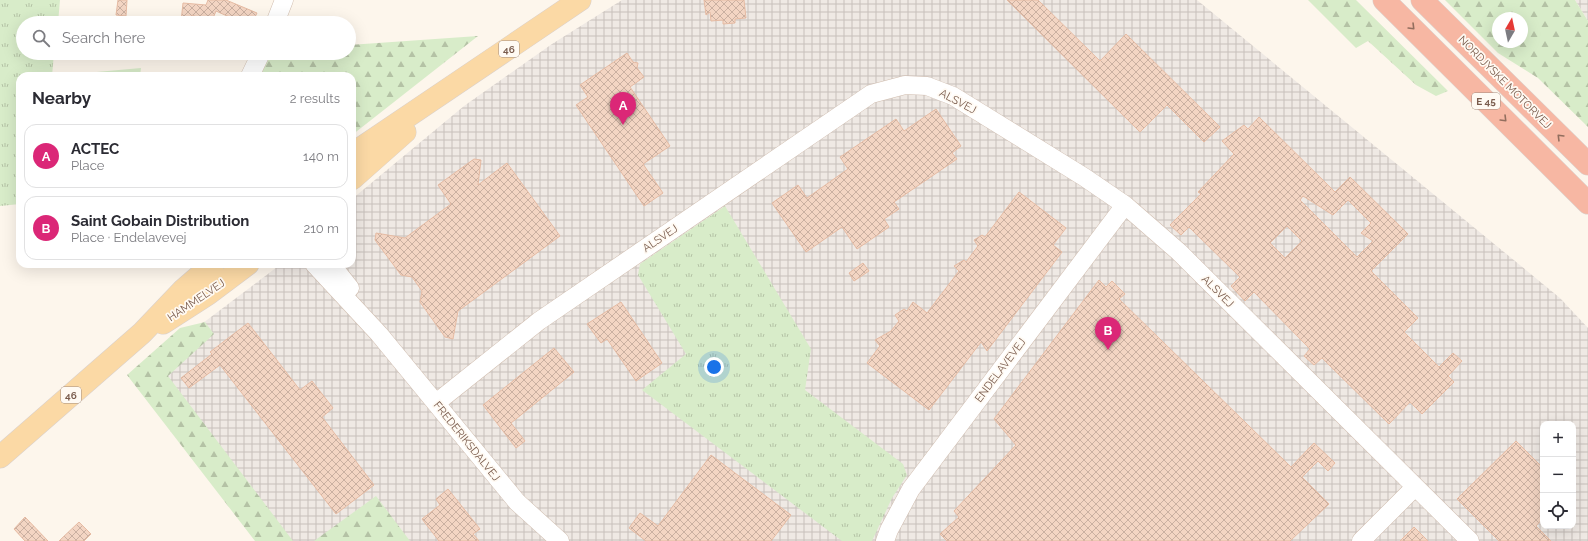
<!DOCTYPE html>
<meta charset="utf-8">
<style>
:root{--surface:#fff;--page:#f2f2f3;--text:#2b2b33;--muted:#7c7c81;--line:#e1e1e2;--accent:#db2777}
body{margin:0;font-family:Raleway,sans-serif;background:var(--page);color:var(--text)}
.controls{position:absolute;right:12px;bottom:12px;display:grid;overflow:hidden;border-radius:8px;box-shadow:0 4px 16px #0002}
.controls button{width:36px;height:36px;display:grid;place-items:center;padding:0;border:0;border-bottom:1px solid var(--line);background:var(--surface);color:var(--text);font:20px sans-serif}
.compass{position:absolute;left:1492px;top:12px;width:36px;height:36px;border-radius:50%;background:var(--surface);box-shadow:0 4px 16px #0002;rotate:9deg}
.you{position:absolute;left:714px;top:367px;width:14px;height:14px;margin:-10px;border:3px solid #fff;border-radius:50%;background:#1a73e8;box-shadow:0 0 0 6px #1a73e833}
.badge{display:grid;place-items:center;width:26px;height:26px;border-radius:50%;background:var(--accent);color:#fff;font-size:13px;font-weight:700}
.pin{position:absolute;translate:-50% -33px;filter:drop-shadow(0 1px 2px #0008)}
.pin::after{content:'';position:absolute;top:21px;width:14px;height:12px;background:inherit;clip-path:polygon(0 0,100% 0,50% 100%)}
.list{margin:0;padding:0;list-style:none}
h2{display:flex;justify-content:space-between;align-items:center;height:52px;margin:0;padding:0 16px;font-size:17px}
h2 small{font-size:13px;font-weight:400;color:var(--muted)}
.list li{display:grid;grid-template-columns:26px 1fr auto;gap:12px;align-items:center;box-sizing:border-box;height:64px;margin:0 8px 8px;padding:0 8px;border:1px solid var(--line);border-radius:12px}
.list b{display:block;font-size:15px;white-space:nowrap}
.list p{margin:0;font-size:13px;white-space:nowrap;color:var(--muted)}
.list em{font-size:13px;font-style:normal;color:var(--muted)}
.icon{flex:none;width:22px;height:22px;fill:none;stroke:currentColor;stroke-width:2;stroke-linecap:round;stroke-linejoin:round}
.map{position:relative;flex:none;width:1588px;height:541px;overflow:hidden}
.search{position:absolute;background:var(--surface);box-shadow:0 4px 16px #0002;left:16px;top:16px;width:340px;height:44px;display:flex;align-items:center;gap:10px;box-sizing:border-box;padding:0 14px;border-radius:22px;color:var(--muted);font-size:15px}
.panel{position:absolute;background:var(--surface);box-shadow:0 4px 16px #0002;left:16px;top:72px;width:340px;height:196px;border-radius:12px}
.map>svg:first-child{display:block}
.industrial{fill:url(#industrial-grid);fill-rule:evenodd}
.grass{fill:url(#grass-tufts)}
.forest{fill:url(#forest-firs);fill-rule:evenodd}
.building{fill:url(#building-cross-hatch);stroke:#e6bba3;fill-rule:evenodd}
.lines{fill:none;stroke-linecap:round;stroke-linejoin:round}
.minor-casing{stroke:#d1beb0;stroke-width:19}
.major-casing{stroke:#dad1cd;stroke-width:23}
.highway-casing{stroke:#dad1cd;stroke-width:23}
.minor{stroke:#fff;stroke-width:18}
.major{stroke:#fbd9a5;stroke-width:22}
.highway{stroke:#f7b7a3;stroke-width:22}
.oneway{stroke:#936e5e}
.labels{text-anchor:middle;stroke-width:3.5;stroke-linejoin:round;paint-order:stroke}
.shield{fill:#fffaf3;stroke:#a28b7f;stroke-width:1}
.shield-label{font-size:10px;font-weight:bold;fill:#7a5c4d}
.street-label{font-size:11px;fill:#7a5c4d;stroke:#fffaf3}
</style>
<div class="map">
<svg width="1588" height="541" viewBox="0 0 1588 541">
<defs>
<pattern id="industrial-grid" width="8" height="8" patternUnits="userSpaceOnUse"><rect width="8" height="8" fill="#efe9e4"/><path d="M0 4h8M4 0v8" fill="none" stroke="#c7c0bb"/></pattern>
<pattern id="grass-tufts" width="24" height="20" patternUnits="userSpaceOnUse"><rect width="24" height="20" fill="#d8ecc9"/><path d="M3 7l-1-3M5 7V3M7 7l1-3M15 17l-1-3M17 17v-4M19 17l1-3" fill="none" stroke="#b4c2a5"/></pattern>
<pattern id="forest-firs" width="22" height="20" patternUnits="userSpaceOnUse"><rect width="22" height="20" fill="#d8ecc9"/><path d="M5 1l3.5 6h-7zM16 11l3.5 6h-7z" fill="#b4c2a5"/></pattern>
<pattern id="building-cross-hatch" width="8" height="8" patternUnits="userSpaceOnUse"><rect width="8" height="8" fill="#f3d5c3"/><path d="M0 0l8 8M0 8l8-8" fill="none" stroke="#cab0a1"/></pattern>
</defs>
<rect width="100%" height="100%" fill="#fdf6ec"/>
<!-- industrial -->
<path class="industrial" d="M 622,0 L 1197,0 L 1560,298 L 1588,328 L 1588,541 L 279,541 L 142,369 L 281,264 L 352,264 L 352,199 L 464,106 L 552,44 ZM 1543,424 L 1573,424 L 1573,526 L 1543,526 Z
M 1575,0 L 1588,0 L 1588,21 Z"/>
<!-- grass -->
<path class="grass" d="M 0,0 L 60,0 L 58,23 L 23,23 L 23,53 L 54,53 L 52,76 L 141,68 L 140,76 L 20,76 L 20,204 L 0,206 Z
M 725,206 L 811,349 L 805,390 L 903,464 L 907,475 L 892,498 L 872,541 L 842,541 L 642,390 L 686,354 L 638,275 L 640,264 Z"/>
<!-- forest -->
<path class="forest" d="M 1308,0 L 1356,0 L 1448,91 L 1436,96 L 1416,85 L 1368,41 L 1356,48 Z
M 1445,0 L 1575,0 L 1588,21 L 1588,127 L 1538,78 L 1498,53 ZM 1498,18 L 1522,18 L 1522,42 L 1498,42 Z
M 478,36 L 352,135 L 352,76 L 260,76 L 271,53 L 349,53 L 349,45 Z
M 205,322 L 214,334 L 168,376 L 293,541 L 255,541 L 127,375 L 180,328 Z
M 376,496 L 410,541 L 314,541 Z"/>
<!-- building -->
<path class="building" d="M 118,0 L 127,0 L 126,16 L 116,15 Z
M 208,0 L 226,0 L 257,13 L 252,23 L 235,23 L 236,20 L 216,11 L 211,23 L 192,15 L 191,23 L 181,22 L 183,3 L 206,5 Z
M 704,0 L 744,0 L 746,18 L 735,19 L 735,23 L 723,24 L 723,20 L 711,21 L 710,12 L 706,15 Z
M 1007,0 L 1038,0 L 1100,61 L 1126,34 L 1220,127 L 1204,142 L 1167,105 L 1140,132 Z
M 627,53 L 633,62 L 638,63 L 637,68 L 644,77 L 630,87 L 670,146 L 643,164 L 663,193 L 644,206 L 576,105 L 588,97 L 580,85 Z
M 936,109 L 961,146 L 952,153 L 957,159 L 894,202 L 899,209 L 884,219 L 889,227 L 857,249 L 842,227 L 806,252 L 772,203 L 798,185 L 807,198 L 848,169 L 840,157 L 896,119 L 904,131 Z
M 1259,117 L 1335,192 L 1350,177 L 1408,234 L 1371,271 L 1418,318 L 1404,332 L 1439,367 L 1453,353 L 1462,361 L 1448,376 L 1454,382 L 1422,414 L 1410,402 L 1389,424 L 1322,358 L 1314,365 L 1304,356 L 1310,349 L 1254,292 L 1245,301 L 1231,286 L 1240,277 L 1189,227 L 1181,235 L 1170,225 L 1201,194 L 1198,192 L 1234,154 L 1222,141 L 1244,125 L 1248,129 ZM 1303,196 L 1333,215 L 1348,200 L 1371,223 L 1361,233 L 1373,241 L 1357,257 L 1300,200 ZM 1287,226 L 1302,241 L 1285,258 L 1270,243 Z
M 474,159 L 481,160 L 478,185 L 507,163 L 560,236 L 458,311 L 453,339 L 445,337 L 420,302 L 422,291 L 412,277 L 401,275 L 375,240 L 376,233 L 405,238 L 451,204 L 438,185 Z
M 1019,192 L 1066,228 L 1053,245 L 1062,252 L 987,351 L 981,342 L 929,410 L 867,363 L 880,346 L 875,340 L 891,331 L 899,321 L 895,315 L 904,309 L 907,311 L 913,302 L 927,313 L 959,271 L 954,266 L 964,260 L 966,262 L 978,246 L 974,240 L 982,235 L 985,237 Z
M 863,263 L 869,271 L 854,281 L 849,273 Z
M 1099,280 L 1106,287 L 1112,281 L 1125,294 L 1119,299 L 1291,467 L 1314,443 L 1335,463 L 1328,471 L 1318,461 L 1302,477 L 1329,504 L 1290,541 L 947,541 L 940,534 L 959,517 L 954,511 L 1016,445 L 994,419 Z
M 621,302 L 662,363 L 636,381 L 607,339 L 601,343 L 587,324 Z
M 248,323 L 300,390 L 312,381 L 333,408 L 322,417 L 374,485 L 336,514 L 220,365 L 189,388 L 181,378 L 212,354 L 210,352 Z
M 554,348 L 574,372 L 511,423 L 525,441 L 516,448 L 483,405 Z
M 1516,441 L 1543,468 L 1543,518 L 1536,526 L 1551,541 L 1499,541 L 1457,499 Z
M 711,455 L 791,515 L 771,541 L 646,541 L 629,528 L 640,513 L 658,526 Z
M 448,489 L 480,529 L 473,534 L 479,541 L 439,541 L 422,519 L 440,505 L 436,499 Z
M 25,517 L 48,541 L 25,541 L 14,529 Z
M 79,522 L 91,534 L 84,541 L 59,541 Z
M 1414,527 L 1428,541 L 1400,541 Z"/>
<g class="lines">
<!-- minor casing -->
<g class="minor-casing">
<path id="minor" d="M 275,23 L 284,0
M 250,76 L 261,53
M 314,264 L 379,334 L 517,502 L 560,541
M 331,264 L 350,288
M 436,403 L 539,321 L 871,94 L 905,85 L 927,86 L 953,96 L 1084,177 L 1125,205 L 1179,252 L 1470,541
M 885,541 L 889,530 L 911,489 L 1125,205
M 1361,541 L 1415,487"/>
</g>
<!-- major casing -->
<g class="major-casing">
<path id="major" d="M 352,154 L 580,0
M 352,179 L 405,132
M 163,323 L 208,294 L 248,264
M 0,457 L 142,333 L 183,290 L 213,264"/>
</g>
<!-- highway casing -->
<g class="highway-casing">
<path id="highway" d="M 1384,0 L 1588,203
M 1422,0 L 1588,164"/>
</g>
<!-- minor -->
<use href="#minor" class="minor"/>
<!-- major -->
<use href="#major" class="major"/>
<!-- highway -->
<use href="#highway" class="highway"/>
</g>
<!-- one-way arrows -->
<defs><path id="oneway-chevron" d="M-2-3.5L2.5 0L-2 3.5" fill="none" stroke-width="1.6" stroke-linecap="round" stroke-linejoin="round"/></defs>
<g class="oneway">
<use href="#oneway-chevron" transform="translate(1412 27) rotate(45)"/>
<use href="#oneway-chevron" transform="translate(1504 119) rotate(45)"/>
<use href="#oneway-chevron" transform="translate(1560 137) rotate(-135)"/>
</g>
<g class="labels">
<!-- shield labels -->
<g class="shield">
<rect x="499" y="41" width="20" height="16" rx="3"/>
<rect x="1472" y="93" width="28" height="16" rx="3"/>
<rect x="61" y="387" width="20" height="16" rx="3"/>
</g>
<g class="shield-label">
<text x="509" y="53">46</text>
<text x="1486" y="105">E 45</text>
<text x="71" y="399">46</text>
</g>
<!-- street labels -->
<g class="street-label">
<text transform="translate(1505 82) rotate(45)" y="4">NORDJYSKE MOTORVEJ</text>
<text transform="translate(958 101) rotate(28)" y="4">ALSVEJ</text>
<text transform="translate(660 238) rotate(-34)" y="4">ALSVEJ</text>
<text transform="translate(1218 291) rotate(45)" y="4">ALSVEJ</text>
<text transform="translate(196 300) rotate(-34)" y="4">HAMMELVEJ</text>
<text transform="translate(1000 370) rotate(-53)" y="4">ENDELAVEVEJ</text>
<text transform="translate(467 441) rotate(51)" y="4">FREDERIKSDALVEJ</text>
</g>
</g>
</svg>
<div class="controls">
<button>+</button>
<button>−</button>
<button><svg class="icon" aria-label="locate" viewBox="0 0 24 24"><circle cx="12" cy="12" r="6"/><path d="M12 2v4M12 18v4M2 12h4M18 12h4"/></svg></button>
</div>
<svg class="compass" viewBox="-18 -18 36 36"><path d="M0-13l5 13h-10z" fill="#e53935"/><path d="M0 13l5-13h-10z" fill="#7c7c81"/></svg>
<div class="you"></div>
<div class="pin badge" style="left:623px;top:125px">A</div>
<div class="pin badge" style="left:1108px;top:350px">B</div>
<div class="search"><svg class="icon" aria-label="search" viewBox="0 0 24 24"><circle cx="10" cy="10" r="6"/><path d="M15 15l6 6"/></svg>Search here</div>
<section class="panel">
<h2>Nearby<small>2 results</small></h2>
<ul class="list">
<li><span class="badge">A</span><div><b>ACTEC</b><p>Place</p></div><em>140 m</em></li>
<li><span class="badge">B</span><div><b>Saint Gobain Distribution</b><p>Place · Endelavevej</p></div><em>210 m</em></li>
</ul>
</section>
</div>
